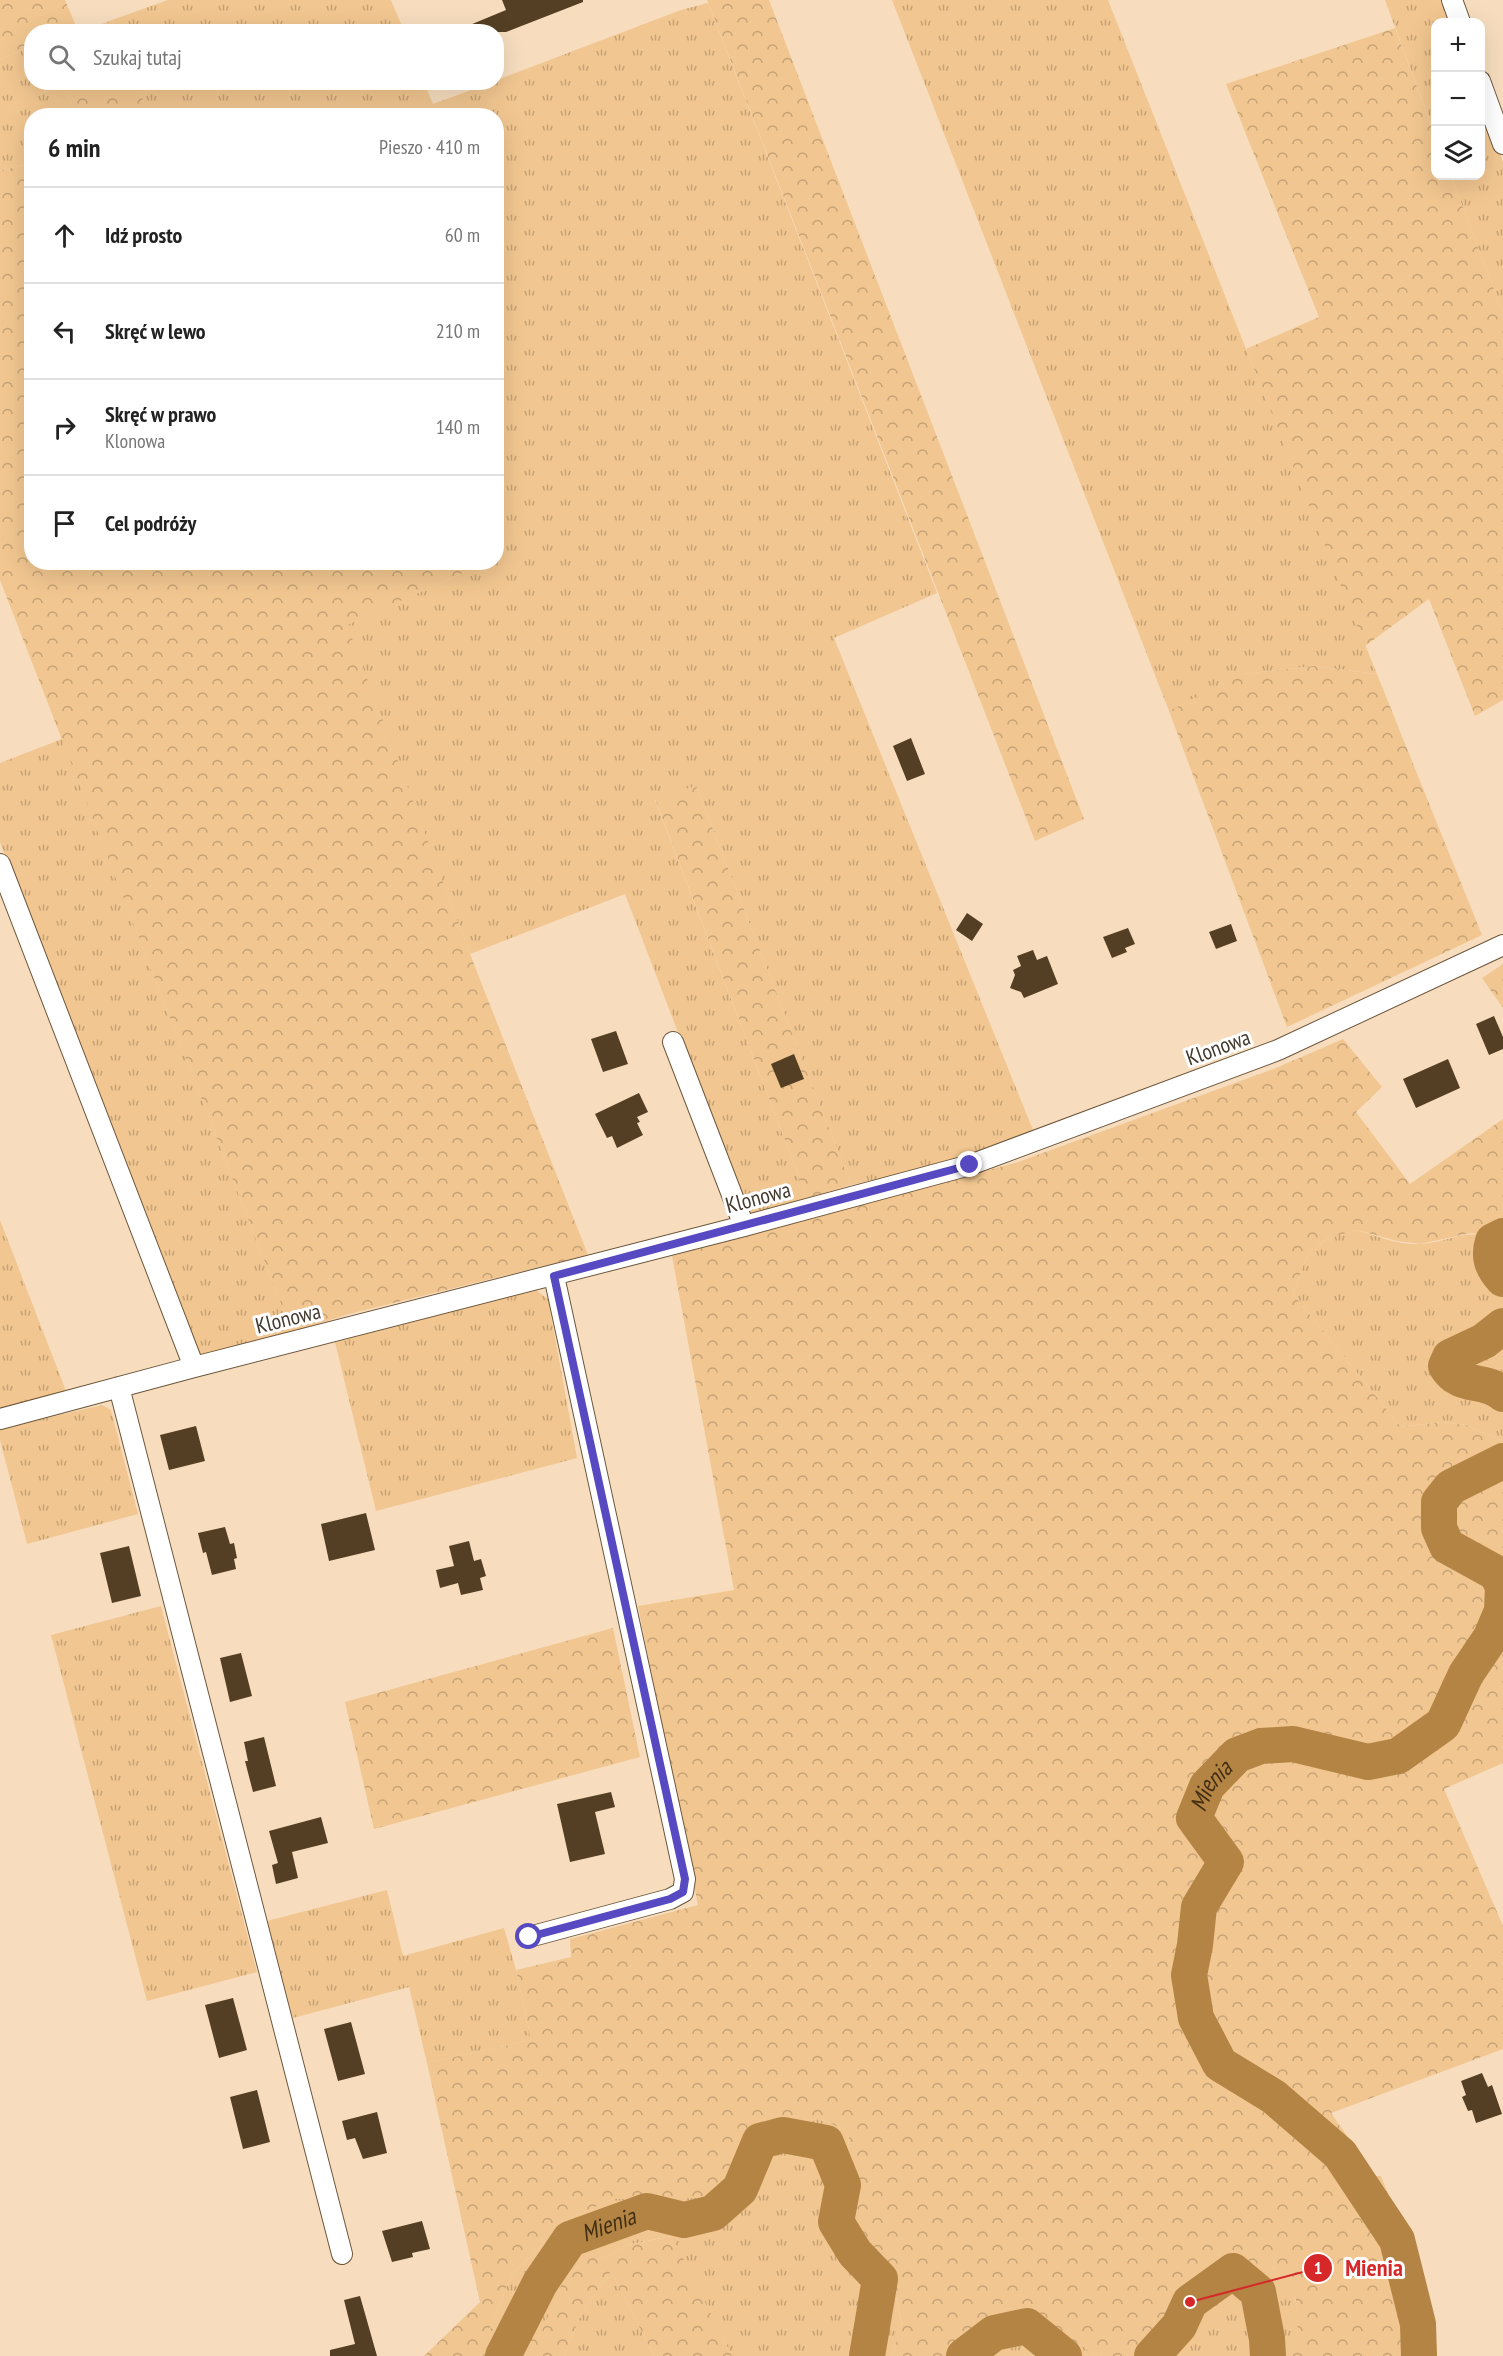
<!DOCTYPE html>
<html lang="pl">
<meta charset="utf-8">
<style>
:root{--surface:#fff;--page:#f6f6f6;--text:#222;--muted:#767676;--line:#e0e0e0}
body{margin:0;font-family:"PT Sans Narrow",sans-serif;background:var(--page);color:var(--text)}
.controls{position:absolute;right:18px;top:18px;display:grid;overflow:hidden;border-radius:12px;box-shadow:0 6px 24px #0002}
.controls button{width:54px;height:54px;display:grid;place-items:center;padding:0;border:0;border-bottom:2px solid var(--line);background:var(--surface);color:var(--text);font:30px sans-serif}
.stop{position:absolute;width:18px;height:18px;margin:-14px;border:4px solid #5649c1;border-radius:50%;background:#fff}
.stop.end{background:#5649c1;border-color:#fff;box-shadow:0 2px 6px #0008}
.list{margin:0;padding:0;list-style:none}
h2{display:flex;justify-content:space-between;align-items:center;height:78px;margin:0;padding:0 24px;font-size:26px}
h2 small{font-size:20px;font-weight:400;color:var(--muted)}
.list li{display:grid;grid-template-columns:39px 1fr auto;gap:18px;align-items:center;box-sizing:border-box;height:96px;padding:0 24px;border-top:2px solid var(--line)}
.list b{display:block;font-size:22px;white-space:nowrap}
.list p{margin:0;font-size:20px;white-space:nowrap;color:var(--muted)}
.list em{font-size:20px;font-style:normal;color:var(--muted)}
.icon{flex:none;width:33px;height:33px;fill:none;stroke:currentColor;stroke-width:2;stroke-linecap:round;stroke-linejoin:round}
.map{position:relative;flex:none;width:1503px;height:2356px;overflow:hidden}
.search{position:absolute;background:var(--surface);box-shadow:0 6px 24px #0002;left:24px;top:24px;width:480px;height:66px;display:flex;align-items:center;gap:15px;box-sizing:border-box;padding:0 21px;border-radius:24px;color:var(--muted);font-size:22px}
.panel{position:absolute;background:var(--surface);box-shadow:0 6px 24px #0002;left:24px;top:108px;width:480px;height:462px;border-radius:24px}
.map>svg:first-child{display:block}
.grass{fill:url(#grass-tufts)}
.forest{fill:url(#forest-crowns)}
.water{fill:url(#water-waves);stroke:#916e3c;stroke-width:1.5}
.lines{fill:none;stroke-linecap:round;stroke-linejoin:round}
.stream{stroke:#916e3c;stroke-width:6}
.river{stroke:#b38443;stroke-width:36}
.building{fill:#543f24}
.minor-casing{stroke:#6d573c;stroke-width:22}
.minor{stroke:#fff;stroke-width:20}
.route{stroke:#5649c1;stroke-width:8}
.labels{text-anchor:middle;stroke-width:6;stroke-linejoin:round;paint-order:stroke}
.street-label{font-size:22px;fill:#43392d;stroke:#fff}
.water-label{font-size:24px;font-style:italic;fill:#442f13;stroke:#fff}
.leader{fill:none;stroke:#d62828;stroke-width:2}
.callout-dot{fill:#d62828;stroke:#fff;stroke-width:2}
.mark-label{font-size:18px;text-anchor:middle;font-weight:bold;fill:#fff}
.callout-label{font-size:24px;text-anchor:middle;font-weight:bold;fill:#d62828;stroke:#fff;stroke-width:6;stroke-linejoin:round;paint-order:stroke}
</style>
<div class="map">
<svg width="1503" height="2356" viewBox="0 0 1503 2356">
<defs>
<pattern id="grass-tufts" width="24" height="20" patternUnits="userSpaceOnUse" patternTransform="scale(1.5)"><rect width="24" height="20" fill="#f1c690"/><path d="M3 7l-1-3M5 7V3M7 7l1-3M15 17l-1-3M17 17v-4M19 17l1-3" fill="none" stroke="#c5a276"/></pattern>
<pattern id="forest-crowns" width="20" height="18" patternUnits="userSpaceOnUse" patternTransform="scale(1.5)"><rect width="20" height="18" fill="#f1c690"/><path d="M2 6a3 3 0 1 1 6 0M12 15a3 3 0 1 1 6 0" fill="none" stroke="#c5a276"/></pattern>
<pattern id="water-waves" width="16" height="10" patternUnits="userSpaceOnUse" patternTransform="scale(1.5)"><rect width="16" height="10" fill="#b38443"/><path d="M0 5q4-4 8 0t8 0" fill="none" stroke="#936d38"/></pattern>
</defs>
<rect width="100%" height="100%" fill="#f7ddbe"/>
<!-- grass -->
<path class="grass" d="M 168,0 L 391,0 L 404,31 L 117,32 L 112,20 Z
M 892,0 L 1108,0 L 1246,349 L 1377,674 L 1314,666 L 1243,674 L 1169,711 Z
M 1385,0 L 1445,0 L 1453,22 L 1436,22 L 1435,135 Z
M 708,3 L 937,593 L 834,638 L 1033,1130 L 959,1160 L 851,1185 L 696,786 L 655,800 L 807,1198 L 748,1215 L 625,894 L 470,954 L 346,625 L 485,563 L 496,562 L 496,116 L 149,115 L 136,83 L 424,83 L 433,104 L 490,83 L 496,82 L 497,80 L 681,10 Z
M 31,47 L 32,82 L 63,83 L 76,115 L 32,116 L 31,163 L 0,171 L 0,59 Z
M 1481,99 L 1503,162 L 1503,313 L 1451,176 L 1480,176 Z
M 62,739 L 292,1332 L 199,1357 L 0,842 L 0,763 Z
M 0,1220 L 66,1391 L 0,1408 Z
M 1357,1230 C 1377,1236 1401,1246 1421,1244 C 1458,1241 1465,1225 1503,1243 L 1503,1441 L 1466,1425 L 1442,1422 L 1401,1427 L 1293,1294 L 1306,1258 L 1326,1239 Z
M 536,1290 L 548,1299 L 577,1458 L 376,1511 L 335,1342 Z
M 102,1405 L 111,1410 L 138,1514 L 27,1544 L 0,1440 L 0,1429 Z
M 161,1606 L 257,1972 L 147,2001 L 51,1635 Z
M 387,1890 L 403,1956 L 504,1928 L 516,1970 L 531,2040 L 427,2063 L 409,1987 L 293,2018 L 267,1921 Z
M 821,2119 L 845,2130 L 849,2136 L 847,2161 L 853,2179 L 850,2209 L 857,2243 L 879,2259 L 894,2287 L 902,2326 L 892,2356 L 732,2356 L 671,2236 L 627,2245 L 605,2258 L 576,2251 L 539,2339 L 490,2328 L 512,2274 L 573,2217 L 613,2199 L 701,2197 L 735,2173 C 736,2165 736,2157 738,2149 C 749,2117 794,2120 821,2119 Z
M 1225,2264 C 1238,2265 1261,2263 1272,2267 C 1294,2275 1299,2309 1298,2329 C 1297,2339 1290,2346 1290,2356 L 1133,2356 L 1186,2286 Z
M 611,2271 L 654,2356 L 564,2356 L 581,2314 Z
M 1020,2315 L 1044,2321 L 1097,2356 L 950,2356 L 964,2340 L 994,2320 Z"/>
<!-- forest -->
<path class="forest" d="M 0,0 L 65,0 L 78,31 L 32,32 L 31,47 L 0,59 Z
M 707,0 L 769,0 L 1084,819 L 1035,841 Z
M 112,20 L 117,31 L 85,31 Z
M 1395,28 L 1435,135 L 1436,176 L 1451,176 L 1503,313 L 1503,700 L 1475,716 L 1429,599 L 1365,646 L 1246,349 L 1319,317 L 1226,84 Z
M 63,83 L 136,83 L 149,115 L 76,115 Z
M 31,163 L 32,562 L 485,563 L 347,625 L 470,954 L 588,1255 L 349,1314 L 292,1332 L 0,580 L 0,171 Z
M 1314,666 L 1377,674 L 1482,935 L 1287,1027 L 1169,711 L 1242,674 Z
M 696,786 L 851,1185 L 807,1198 L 655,799 Z
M 1503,964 L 1503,1008 L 1482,978 Z
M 1343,1039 L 1382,1087 L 1356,1112 L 1410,1184 L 1503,1119 L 1503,1224 L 1485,1235 L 1471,1233 L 1420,1244 L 1397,1241 L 1357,1230 L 1326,1239 L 1306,1258 L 1293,1294 L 1401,1427 L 1442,1422 L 1466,1425 L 1503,1441 L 1503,1763 L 1444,1789 L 1503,1926 L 1503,2049 L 1331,2113 L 1375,2176 L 1381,2176 L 1428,2297 L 1434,2331 L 1427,2356 L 1290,2356 L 1290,2350 L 1298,2331 L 1296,2300 L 1287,2280 L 1273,2267 L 1225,2264 L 1186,2286 L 1185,2298 L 1133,2356 L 1097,2356 L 1044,2321 L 1020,2315 L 994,2320 L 964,2340 L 950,2356 L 892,2356 L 902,2325 L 894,2287 L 879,2259 L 857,2243 L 850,2209 L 853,2179 L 847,2161 L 849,2136 L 845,2130 L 821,2119 L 775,2121 L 748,2133 L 738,2149 L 735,2173 L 729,2181 L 701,2198 L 613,2199 L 573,2217 L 512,2274 L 490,2328 L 539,2338 L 576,2250 L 605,2258 L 627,2245 L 672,2236 L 732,2356 L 654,2356 L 611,2271 L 581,2314 L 564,2356 L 424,2356 L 480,2302 L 427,2063 L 531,2040 L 516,1970 L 571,1957 L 570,1939 L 698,1905 L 638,1606 L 734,1590 L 672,1256 L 1018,1162 L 1276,1068 Z
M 613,1628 L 640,1757 L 374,1829 L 345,1702 Z"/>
<!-- water -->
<path class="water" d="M 1503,1224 L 1503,1248 L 1501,1248 L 1485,1235 Z"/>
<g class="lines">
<!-- stream -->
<path class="stream" d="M 1496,1573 L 1503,1571"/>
<!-- river -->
<g class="river">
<path d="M 1503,1236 L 1493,1241 C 1488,1257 1492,1267 1503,1279"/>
<path d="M 1503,1326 L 1484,1341 L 1450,1357 L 1446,1366 C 1459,1389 1486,1378 1503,1394"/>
<path id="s1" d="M 503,2356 L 540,2283 L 570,2239 L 647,2211 L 684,2220 L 713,2213 L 740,2189 L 760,2141 L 783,2135 L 826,2143 L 843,2185 L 836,2222 L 855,2253 L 880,2279 L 867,2356"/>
<path d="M 964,2356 L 994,2333 L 1027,2326 L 1064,2356"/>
<path d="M 1152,2356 L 1179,2326 L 1190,2302 L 1233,2271 L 1258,2292 L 1267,2339 L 1268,2356"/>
<path id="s2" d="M 1419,2356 L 1418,2324 L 1397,2240 L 1340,2154 L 1274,2097 L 1220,2064 L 1196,2018 L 1189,1975 L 1195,1945 L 1199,1907 L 1226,1862 L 1194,1818 L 1207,1786 L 1237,1755 L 1261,1746 L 1293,1744 L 1368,1762 L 1398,1756 L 1443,1724 L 1466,1674 L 1491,1637 L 1502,1611 L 1503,1586 L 1496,1573 L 1447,1546 L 1439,1528 L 1439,1502 L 1451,1487 L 1503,1461"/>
</g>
</g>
<!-- building -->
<path class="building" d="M 502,0 L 583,0 L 583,2 L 506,32 L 453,32 L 506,10 Z
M 911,738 L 925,774 L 907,781 L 893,746 Z
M 967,913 L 983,924 L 972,941 L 956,930 Z
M 1231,924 L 1237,941 L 1216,949 L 1209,932 Z
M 1128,928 L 1135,944 L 1125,948 L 1127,952 L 1112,958 L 1103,937 Z
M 1033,950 L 1037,960 L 1047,956 L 1058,984 L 1024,998 L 1021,992 L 1010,988 L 1015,975 L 1013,970 L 1021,966 L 1017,956 Z
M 1494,1016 L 1503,1037 L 1503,1049 L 1489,1055 L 1476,1024 Z
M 616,1031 L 628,1064 L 603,1072 L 591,1039 Z
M 794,1054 L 804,1079 L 781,1088 L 771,1064 Z
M 1448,1059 L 1460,1088 L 1416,1108 L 1403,1079 Z
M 639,1093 L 648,1112 L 637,1117 L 640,1122 L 637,1123 L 643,1135 L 617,1148 L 612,1136 L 607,1138 L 595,1114 Z
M 196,1426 L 205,1461 L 169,1470 L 160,1435 Z
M 366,1513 L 375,1550 L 329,1561 L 321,1524 Z
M 225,1527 L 230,1544 L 234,1543 L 237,1558 L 234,1559 L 236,1569 L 212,1575 L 206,1552 L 203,1553 L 198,1533 Z
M 469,1541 L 474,1561 L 481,1559 L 486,1576 L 480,1578 L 483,1590 L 461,1595 L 458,1583 L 440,1588 L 436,1570 L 454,1566 L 449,1546 Z
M 129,1546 L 141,1596 L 112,1603 L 100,1553 Z
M 241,1653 L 252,1696 L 230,1702 L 220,1658 Z
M 264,1737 L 276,1786 L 253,1792 L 245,1761 L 248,1761 L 244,1742 Z
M 611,1792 L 615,1807 L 595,1812 L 605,1854 L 570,1862 L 557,1804 Z
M 321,1817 L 328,1843 L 292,1852 L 298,1878 L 276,1884 L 272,1865 L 278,1863 L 269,1831 Z
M 233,1998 L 247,2050 L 219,2058 L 205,2005 Z
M 351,2022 L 365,2074 L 338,2081 L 324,2029 Z
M 1482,2073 L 1488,2087 L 1492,2085 L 1502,2114 L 1476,2123 L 1472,2110 L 1468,2111 L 1462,2097 L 1466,2095 L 1461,2081 Z
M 257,2090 L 270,2142 L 243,2149 L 230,2097 Z
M 377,2112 L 387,2153 L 363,2159 L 355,2138 L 347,2140 L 342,2121 Z
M 422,2221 L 430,2249 L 412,2253 L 413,2257 L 392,2262 L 382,2231 Z
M 360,2296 L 377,2356 L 330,2356 L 330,2350 L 355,2344 L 344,2300 Z"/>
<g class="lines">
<!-- minor casing -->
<g class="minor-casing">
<path id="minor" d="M 1452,0 L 1460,22
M 1480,81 L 1503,144
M 0,864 L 194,1367
M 673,1042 L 744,1226
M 119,1387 L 342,2254
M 0,1419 L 194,1367 L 744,1226 L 970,1165 L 1278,1050 L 1503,945
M 529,1937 L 670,1899 L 683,1892 L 685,1879 L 554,1276"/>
</g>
<!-- minor -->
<use href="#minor" class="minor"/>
</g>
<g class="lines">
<!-- route -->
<path class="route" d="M 529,1937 L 670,1899 L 683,1892 L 685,1879 L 554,1276 L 970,1165"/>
</g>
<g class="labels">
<!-- street labels -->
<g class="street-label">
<text transform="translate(1218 1047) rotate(-20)" y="8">Klonowa</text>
<text transform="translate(758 1197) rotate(-15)" y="8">Klonowa</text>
<text transform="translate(288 1318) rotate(-14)" y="8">Klonowa</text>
</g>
<!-- water labels -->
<g class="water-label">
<text dy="8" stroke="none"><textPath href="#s2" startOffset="680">Mienia</textPath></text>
<text dy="8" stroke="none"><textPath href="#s1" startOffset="176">Mienia</textPath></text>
</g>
</g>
<!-- callouts -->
<path class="leader" d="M1190 2302L1318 2268"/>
<g class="callout-dot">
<circle cx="1190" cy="2302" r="6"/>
<circle cx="1318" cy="2268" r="15"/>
</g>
<g class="mark-label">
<text x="1318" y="2274">1</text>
</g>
<g class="callout-label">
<text x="1374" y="2276">Mienia</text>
</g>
</svg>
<div class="controls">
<button>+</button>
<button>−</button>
<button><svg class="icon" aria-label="layers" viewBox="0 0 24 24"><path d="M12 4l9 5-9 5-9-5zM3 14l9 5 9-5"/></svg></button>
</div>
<div class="stop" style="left:529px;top:1937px"></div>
<div class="stop end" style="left:970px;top:1165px"></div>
<div class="search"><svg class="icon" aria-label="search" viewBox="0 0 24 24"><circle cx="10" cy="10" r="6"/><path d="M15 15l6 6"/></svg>Szukaj tutaj</div>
<section class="panel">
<h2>6 min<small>Pieszo · 410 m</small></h2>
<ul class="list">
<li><svg class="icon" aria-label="ahead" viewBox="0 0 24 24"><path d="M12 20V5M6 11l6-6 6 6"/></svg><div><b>Idź prosto</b></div><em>60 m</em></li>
<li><svg class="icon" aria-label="left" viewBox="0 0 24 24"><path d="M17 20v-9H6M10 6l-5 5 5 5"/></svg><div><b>Skręć w lewo</b></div><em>210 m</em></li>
<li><svg class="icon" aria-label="right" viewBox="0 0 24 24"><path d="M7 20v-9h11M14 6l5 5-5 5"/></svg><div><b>Skręć w prawo</b><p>Klonowa</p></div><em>140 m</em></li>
<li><svg class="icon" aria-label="arrive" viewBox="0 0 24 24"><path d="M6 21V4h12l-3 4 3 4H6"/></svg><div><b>Cel podróży</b></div></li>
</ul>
</section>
</div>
